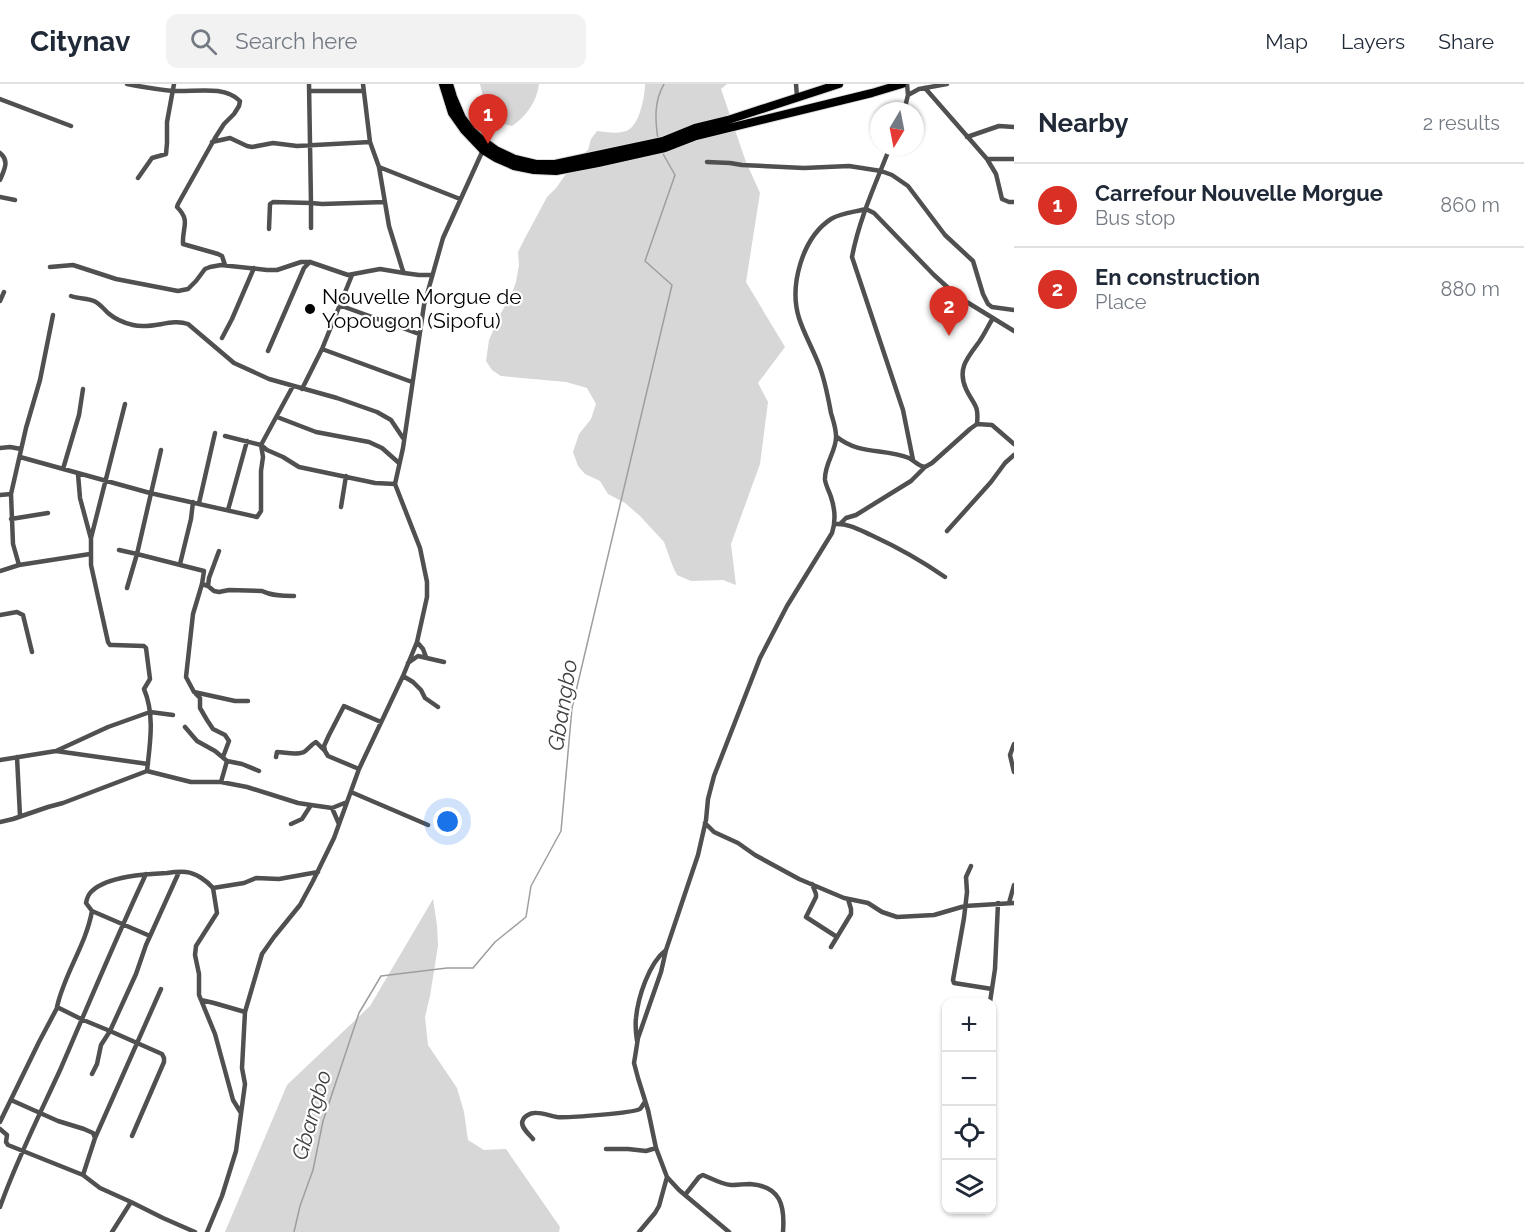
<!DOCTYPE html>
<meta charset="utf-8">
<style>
:root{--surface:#fff;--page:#f2f2f3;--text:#1f2937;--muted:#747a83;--line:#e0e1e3;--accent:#d93025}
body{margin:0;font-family:Raleway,sans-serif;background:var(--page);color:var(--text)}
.controls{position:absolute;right:18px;bottom:18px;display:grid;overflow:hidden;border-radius:12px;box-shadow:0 2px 4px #0004}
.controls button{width:54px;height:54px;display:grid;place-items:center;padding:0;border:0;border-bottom:2px solid var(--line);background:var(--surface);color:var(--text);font:30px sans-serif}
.compass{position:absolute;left:870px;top:18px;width:54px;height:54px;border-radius:50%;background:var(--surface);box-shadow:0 2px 4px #0004;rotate:190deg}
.you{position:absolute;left:448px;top:738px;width:21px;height:21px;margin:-15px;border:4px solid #fff;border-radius:50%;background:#1a73e8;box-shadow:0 0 0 9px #1a73e833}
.badge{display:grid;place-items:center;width:39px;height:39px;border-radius:50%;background:var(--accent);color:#fff;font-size:20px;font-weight:700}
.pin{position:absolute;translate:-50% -50px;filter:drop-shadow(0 2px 3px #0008)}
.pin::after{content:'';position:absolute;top:32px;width:21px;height:18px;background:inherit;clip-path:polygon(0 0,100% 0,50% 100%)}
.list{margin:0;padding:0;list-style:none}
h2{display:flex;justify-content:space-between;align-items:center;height:78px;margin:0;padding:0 24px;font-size:26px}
h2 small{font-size:20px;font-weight:400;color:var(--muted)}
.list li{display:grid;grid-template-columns:39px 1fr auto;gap:18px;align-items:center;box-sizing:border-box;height:84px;padding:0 24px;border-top:2px solid var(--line)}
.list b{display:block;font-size:22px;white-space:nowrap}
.list p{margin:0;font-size:20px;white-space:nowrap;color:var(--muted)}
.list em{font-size:20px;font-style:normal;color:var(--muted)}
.icon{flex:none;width:33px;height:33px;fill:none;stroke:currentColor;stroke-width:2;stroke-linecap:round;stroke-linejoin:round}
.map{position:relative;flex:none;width:1014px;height:1148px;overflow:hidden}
header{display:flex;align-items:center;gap:36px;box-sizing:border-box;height:84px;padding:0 30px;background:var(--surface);border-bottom:2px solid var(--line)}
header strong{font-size:28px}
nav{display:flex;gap:33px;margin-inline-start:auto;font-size:21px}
.search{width:420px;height:54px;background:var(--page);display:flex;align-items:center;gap:15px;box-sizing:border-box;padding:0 21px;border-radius:12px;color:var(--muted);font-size:22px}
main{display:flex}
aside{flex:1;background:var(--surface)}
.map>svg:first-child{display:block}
.green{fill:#d7d7d7}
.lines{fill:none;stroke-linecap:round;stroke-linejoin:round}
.stream{stroke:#9e9e9e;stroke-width:1.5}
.primary-casing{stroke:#dbdbdb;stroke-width:10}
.minor{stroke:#505050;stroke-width:4.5}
.primary{stroke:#000;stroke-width:8}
.poi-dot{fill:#000;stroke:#fff;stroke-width:2}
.labels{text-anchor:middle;stroke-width:4.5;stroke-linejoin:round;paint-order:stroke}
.poi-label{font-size:21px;fill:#000;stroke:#fff;text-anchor:start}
.water-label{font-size:22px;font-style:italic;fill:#3f3f3f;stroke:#fff}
</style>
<header>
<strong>Citynav</strong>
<div class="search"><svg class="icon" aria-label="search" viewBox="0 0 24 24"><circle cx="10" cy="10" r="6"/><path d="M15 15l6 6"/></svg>Search here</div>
<nav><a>Map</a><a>Layers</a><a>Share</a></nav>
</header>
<main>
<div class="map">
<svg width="1014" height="1148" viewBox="0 0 1014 1148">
<rect width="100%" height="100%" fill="#fff"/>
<!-- green -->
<path class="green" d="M 480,0 L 539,0 C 537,17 526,33 512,42 L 489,37 Z
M 645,0 L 727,0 L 721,5 L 746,78 L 760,109 L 746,198 L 785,263 L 758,299 L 768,318 L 760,380 L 731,460 L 736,501 L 723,496 L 691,497 L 677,491 L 673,483 L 664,458 L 640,432 L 625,419 L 608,410 L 600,397 L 585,390 L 578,382 L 573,368 L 579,350 L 591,335 L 596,320 L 587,304 L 566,298 L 501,292 L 492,286 L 486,277 L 489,256 L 501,229 L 511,212 L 516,198 L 519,181 L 518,168 L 525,154 L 547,113 L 556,104 L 576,76 L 588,66 L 591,55 L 597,47 C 607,48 621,51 630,45 C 640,37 645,12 645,0 Z
M 433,815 L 437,841 L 438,862 L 430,912 L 425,933 L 428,961 L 457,1004 L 464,1028 L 468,1056 L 484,1066 L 506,1065 L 560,1143 L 559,1148 L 225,1148 L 287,1001 L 370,922 Z"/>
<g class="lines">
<!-- stream -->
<path class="stream" d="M 658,55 C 655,36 654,17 664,0
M 294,1148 L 300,1122 L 313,1086 L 323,1037 L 359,929 L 381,892 L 447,884 L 473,884 L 495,858 L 526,833 L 531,802 L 561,747 L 572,624 L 672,201 L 645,177 L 675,91 L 662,68"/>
<!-- primary casing -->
<g class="primary-casing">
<path id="primary" d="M 443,0 L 452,29 L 464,46 L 483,66 L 496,74 L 514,82 L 534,86 L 556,87 L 598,79 L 665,64 L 696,52 L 872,9 L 902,0
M 449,0 L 453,13 L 462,34 L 472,47 L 482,56 L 496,66 L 515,75 L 536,80 L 555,80 L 663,57 L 695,44 L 728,36 L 839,0"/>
</g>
<!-- minor -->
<path class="minor" d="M 127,0 C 143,3 159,6 175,7 C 195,8 224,1 240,17 L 239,22 L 234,30 L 224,40 L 215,54 L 178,120 L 177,123 C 191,137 182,143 183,160 L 218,170 L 222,172 L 225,181
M 309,0 L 311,119 L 322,120 L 385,118
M 363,0 L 370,58 L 379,83 L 389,142 L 402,184 L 404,189 L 419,191 L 432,191
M 796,0 L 797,13
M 925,4 L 987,75 L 996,90 L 1002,115 L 1009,118 L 1014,118
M 310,7 L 364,7
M 908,11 L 919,5 L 947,0
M 0,15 L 71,42
M 904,27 L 908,11 L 907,0
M 967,53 L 999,42 L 1014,43
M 212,58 L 230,54 L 247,62 L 252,63 L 273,59 L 297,62 L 370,58
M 890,63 C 876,99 859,135 852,173 L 903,326 L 913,376
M 0,69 C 10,77 4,86 0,96
M 987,75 L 1014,75
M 707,78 L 730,79 L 742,81 L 804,84 L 849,82 L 881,87 L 892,91 L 908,102 L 945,151 L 973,177 L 983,210 L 988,220 L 992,223 L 1014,226
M 379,83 L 460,115
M 138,94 L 152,74 L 166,70 L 167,59 L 167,38 L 174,0
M 0,113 L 15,116
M 269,145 L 270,120 L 273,118 L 311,119 L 311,144
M 50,183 L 73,181 L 116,195 L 178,207 L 188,205 L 196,197 L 205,185 L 210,183 L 221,181 L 267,186 L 277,186 L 301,178 L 310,178 L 348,191 L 380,185 L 404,189
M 71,212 C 79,215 87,214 94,217 C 100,220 103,224 108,229 C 115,235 124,239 133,241 C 152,246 171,234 188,240 L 234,279 L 269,295 L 337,314 L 377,328 L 391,336 L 403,354
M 0,217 L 4,208
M 339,221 L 419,250
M 53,231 L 40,296 L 26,344 L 11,410 L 13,460 L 19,481 L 90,470
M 222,254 L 232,235 L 254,184
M 322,265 L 412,298
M 268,267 L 304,184 L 310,178
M 302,305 L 322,265 L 352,191
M 277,333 L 316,348 L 369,358 L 382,364 L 399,379
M 977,340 C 979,320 974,322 966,305 C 957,285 967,274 979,258 C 984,251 988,242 993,234
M 225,352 L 261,361 L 293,302
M 837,353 C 859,371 884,364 909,374 C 915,377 918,382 925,383 L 932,379 L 970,345 L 977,340 L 992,341 L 1014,360
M 261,361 L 267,366 L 283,373 L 299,383 L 375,399 L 395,400
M 0,364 L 10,363 L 21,365
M 161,366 L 137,470 L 204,487 L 202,500 L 193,530 L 186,593 L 194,608 L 235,617 L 248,617
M 20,373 L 150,409 L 257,433 L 261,427 L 261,387 L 263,373 L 261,361
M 63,385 L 79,331 L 83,305
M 78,390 L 80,414 L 91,455 L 91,481 L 108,558 L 110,561 L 113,561 L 144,562 L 146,564 L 150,595 L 144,605 C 155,631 150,659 147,687
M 0,411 L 11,410
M 199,419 L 215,349
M 341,423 L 346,392
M 228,426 L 247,357
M 11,435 L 48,429
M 841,439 L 846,434 L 856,431 L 911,397 L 925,383
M 835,440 C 848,439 860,446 871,451 C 897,463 922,477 945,493
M 947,447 L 991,398 L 1005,379 L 1014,371
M 91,454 L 125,320
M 119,466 L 137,470 L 127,504
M 180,480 L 191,435 L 193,418
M 0,487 L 19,481
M 202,500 L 208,502 L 214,507 L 219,508 L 229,506 L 262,507 C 272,512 284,512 294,512
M 208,502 L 209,494 L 219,467
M 0,531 L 17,528 L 23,531 L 32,568
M 417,558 L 423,565 L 426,573
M 408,579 L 418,572 L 444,578
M 403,592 L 413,598 L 421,606 L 425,614 L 438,623
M 196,610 L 200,614 L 200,624 L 207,636 L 213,645 L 225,651 L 229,657 L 223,673
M 185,643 L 197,657 L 215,667 L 227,677 L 242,680 L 259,687
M 1014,660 L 1010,671 L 1014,688
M 56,667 L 108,643 L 150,628 L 173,631
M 17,673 L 20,732
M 276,673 L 277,668 C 285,668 296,672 304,668 C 308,665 312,660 316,658 L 325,667
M 0,676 L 56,667 L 148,680
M 359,685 L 328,672 L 325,667 L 324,662 L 329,651 L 344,622 L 381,638
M 221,698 L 227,677
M 351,708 L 428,741
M 332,724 L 339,740
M 0,738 L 13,735 L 48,723 L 63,719 L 147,687 L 191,698 L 221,698 L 247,703 L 298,719 L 311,721 L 332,724 L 347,718
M 705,739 L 714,748 L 738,759 L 755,771 L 799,795 L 844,814 L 868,819 L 882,828 L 897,833 L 934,831 L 965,822 L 1014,819
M 291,740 L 302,735 L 311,721
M 971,782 L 966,793 L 967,808 L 964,834 L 953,896 L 954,899 L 992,905
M 812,800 L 816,810 L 816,813 L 806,833 L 837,853
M 213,804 L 244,799 L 256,794 L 279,795 L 318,788
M 1009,819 L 1014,801
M 92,827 C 86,861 64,890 57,923 L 81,935 L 110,947 L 136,890 L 146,861 L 179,788
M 150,852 L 92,827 L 86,819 C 87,814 88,810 92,807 C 108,792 146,790 167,789 C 173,788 180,787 186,788 C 196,789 207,797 213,804 L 217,829 L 196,862 L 195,871 L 199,890 L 199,911 L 215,950 L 233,1016 L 241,1029
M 831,863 L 851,830 L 851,825 L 848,815
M 201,916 L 214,919 L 245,928
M 990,918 L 995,885 L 998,819
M 637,957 C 636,950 635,942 636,934 C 638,913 649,879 666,866
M 92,990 L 97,980 L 101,961 L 110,947 L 162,970 L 164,974 L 164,978 L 132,1052
M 11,1016 L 58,1037 L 84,1045 L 93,1049 L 95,1054 L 83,1091 L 100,1104 L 131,1118
M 0,1038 L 39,958 L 57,924
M 0,1045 L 7,1051 L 6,1058 L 8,1061 L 83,1091
M 95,1054 L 161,905
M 533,1055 C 529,1050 519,1042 523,1036 C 524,1032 531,1029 534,1029 C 541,1028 550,1032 557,1033 C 567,1034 634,1029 640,1025 C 642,1023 643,1020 645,1018
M 606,1065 L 628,1065 L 646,1067 L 656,1064
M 685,1111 L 699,1093 L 703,1091 C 713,1095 721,1100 731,1101 C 737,1101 744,1100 750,1100 C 781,1102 785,1122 783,1148
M 0,1123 C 17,1075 40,1030 61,984 C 89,919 116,854 146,790
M 112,1148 L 131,1118 L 163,1134 L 195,1148
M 207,1148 L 222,1112 L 236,1067 L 245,1000 L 242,984 L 245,928 L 262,870 L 274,853 L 300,821 L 313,797 L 334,754 L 359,685 L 403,592 L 417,558 L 427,513 L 427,498 L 420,464 L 395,400 L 403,364 L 424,221 L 443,154 L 483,66
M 639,1148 L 655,1129 L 659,1122 L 667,1093
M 729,1148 L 679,1106 L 667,1093 L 656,1064 L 648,1026 L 638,994 L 634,979 L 636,967 L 638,954 L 661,888 L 666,866 L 698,771 L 706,736 L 708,715 L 714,692 L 760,574 L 787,522 L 832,449 C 836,437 835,425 831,413 C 829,407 826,402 825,396 C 824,380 837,366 836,352 C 836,344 833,336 831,329 C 828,313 825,296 819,281 C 813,265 804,250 799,234 C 789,202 802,154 831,135 C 841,129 855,128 866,125 L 874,129 L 934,191 L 957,212 L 1014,247"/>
<!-- primary -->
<use href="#primary" class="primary"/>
</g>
<!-- markers -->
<circle class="poi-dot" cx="310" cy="225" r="6"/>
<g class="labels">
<!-- poi labels -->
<g class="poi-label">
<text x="322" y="220">Nouvelle Morgue de<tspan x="322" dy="24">Yopougon (Sipofu)</tspan></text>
</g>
<!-- water labels -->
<g class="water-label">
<text transform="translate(562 621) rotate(-81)" y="8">Gbangbo</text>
<text transform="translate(311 1031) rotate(-74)" y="8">Gbangbo</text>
</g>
</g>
</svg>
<div class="controls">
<button>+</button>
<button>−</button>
<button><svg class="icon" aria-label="locate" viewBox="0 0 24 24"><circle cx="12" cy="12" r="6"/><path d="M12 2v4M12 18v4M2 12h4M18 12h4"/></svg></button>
<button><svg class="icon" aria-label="layers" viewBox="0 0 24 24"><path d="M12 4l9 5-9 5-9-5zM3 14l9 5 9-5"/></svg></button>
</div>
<svg class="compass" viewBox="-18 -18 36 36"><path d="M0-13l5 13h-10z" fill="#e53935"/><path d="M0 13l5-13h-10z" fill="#747a83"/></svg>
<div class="you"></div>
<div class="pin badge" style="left:488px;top:60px">1</div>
<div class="pin badge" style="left:949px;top:252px">2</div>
</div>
<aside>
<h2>Nearby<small>2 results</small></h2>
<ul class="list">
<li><span class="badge">1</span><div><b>Carrefour Nouvelle Morgue</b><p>Bus stop</p></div><em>860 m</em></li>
<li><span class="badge">2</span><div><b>En construction</b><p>Place</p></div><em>880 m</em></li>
</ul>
</aside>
</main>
